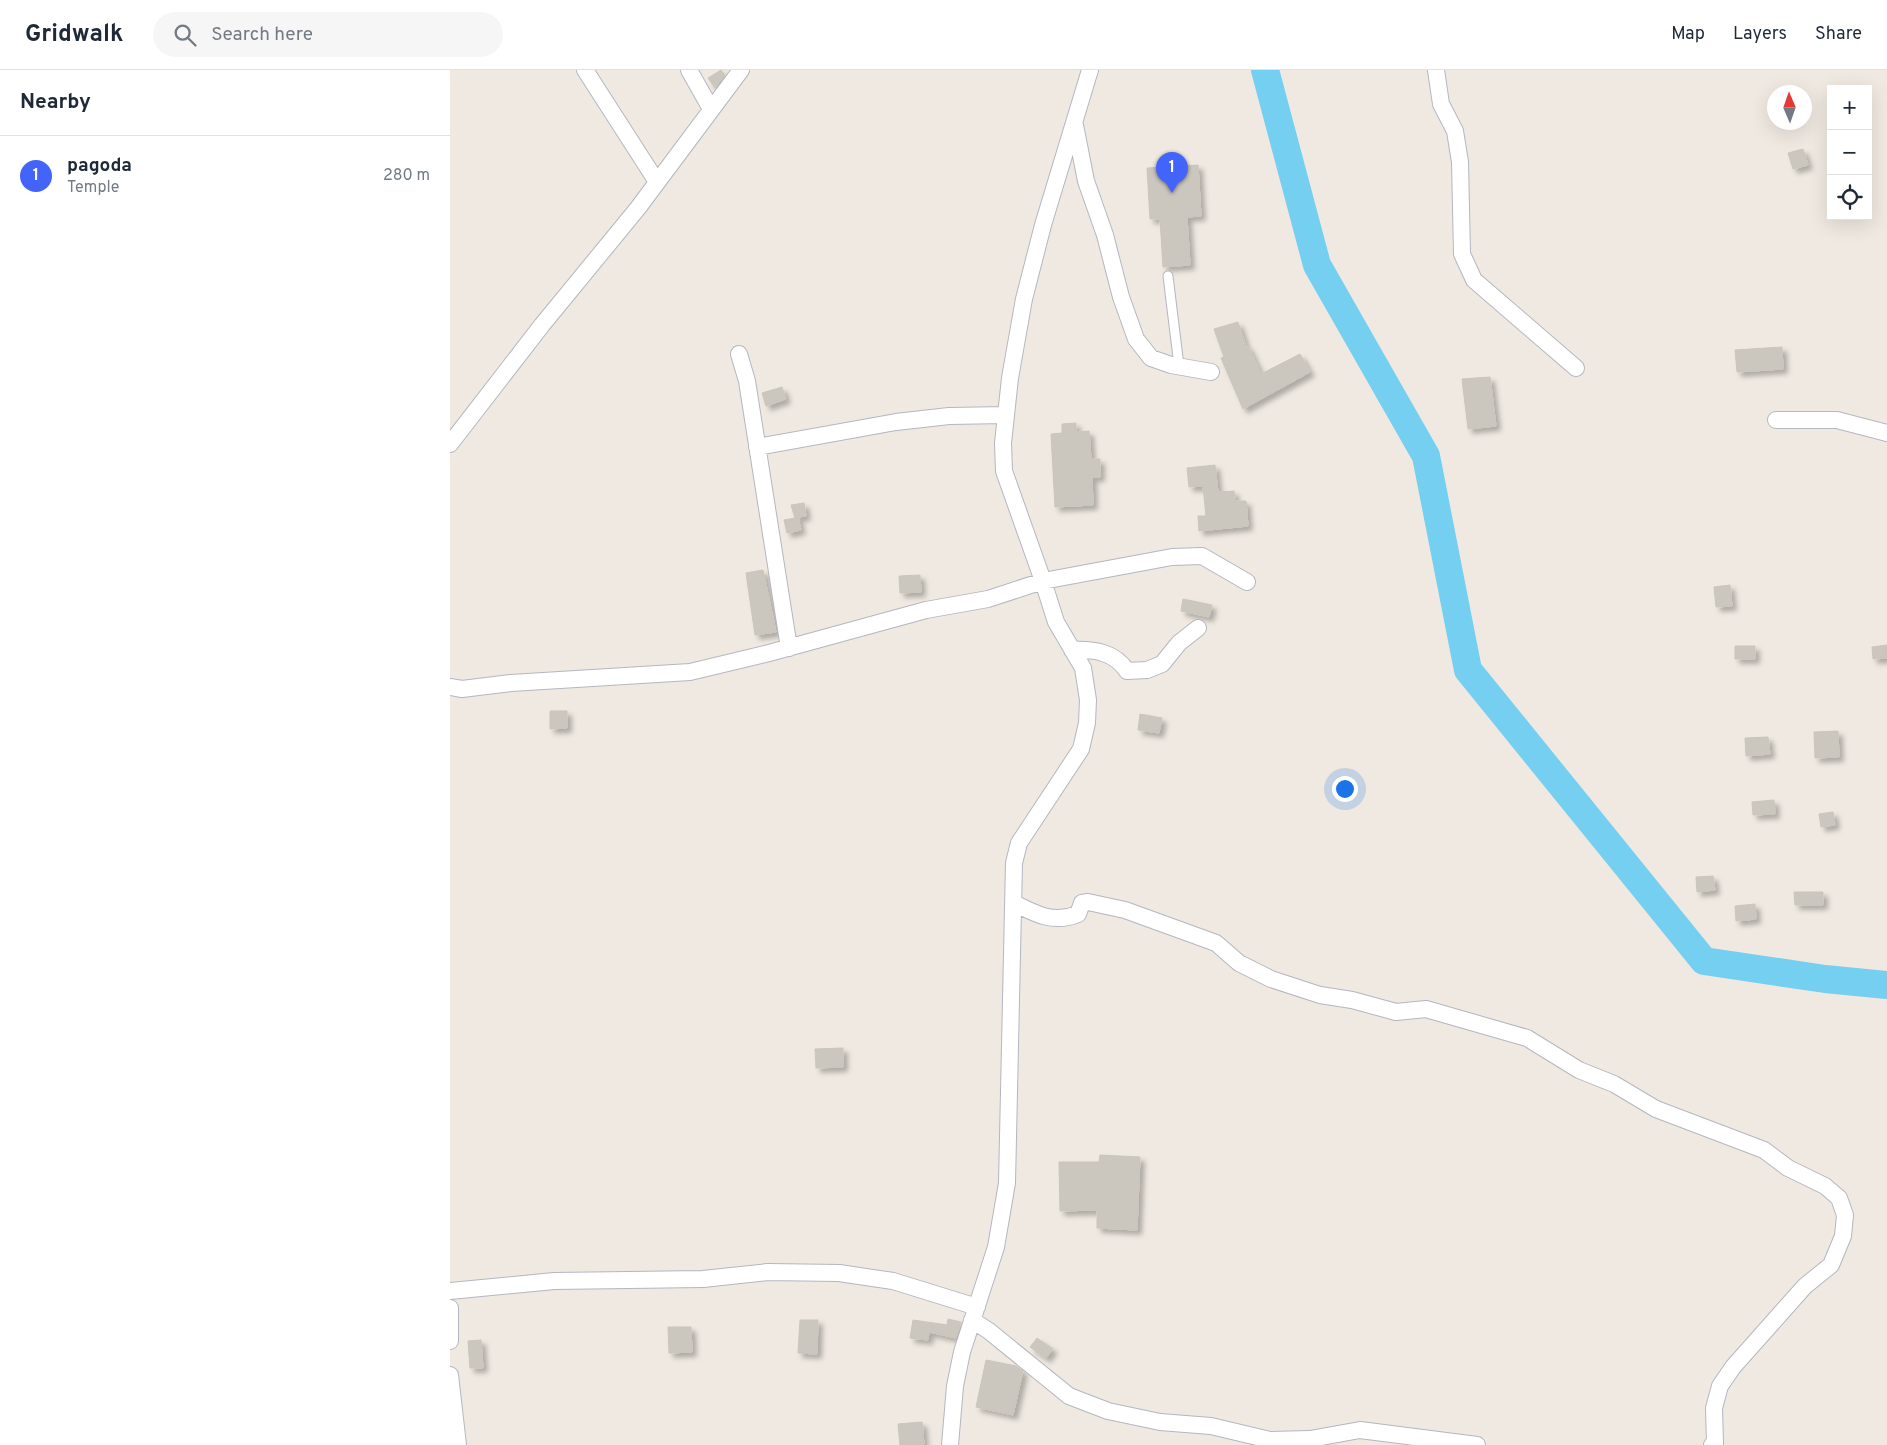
<!DOCTYPE html>
<meta charset="utf-8">
<style>
:root{--surface:#fff;--page:#f6f6f7;--text:#1f2937;--muted:#747a83;--line:#e0e1e3;--accent:#4264fb}
body{margin:0;font-family:Overpass,sans-serif;background:var(--page);color:var(--text)}
.controls{position:absolute;right:15px;top:15px;display:grid;overflow:hidden;border-radius:0px;box-shadow:0 5px 20px #0002}
.controls button{width:45px;height:45px;display:grid;place-items:center;padding:0;border:0;border-bottom:1px solid var(--line);background:var(--surface);color:var(--text);font:25px sans-serif}
.compass{position:absolute;left:1317px;top:15px;width:45px;height:45px;border-radius:50%;background:var(--surface);box-shadow:0 5px 20px #0002;rotate:358deg}
.you{position:absolute;left:894px;top:718px;width:18px;height:18px;margin:-12px;border:4px solid #fff;border-radius:50%;background:#1a73e8;box-shadow:0 0 0 8px #1a73e833}
.badge{display:grid;place-items:center;width:32px;height:32px;border-radius:50%;background:var(--accent);color:#fff;font-size:16px;font-weight:700}
.pin{position:absolute;translate:-50% -41px;filter:drop-shadow(0 1px 2px #0008)}
.pin::after{content:'';position:absolute;top:26px;width:18px;height:15px;background:inherit;clip-path:polygon(0 0,100% 0,50% 100%)}
.list{margin:0;padding:0;list-style:none}
h2{display:flex;justify-content:space-between;align-items:center;height:65px;margin:0;padding:0 20px;font-size:21px}
h2 small{font-size:16px;font-weight:400;color:var(--muted)}
.list li{display:grid;grid-template-columns:32px 1fr auto;gap:15px;align-items:center;box-sizing:border-box;height:80px;padding:0 20px;border-top:1px solid var(--line)}
.list b{display:block;font-size:19px;white-space:nowrap}
.list p{margin:0;font-size:16px;white-space:nowrap;color:var(--muted)}
.list em{font-size:16px;font-style:normal;color:var(--muted)}
.icon{flex:none;width:28px;height:28px;fill:none;stroke:currentColor;stroke-width:2;stroke-linecap:round;stroke-linejoin:round}
.map{position:relative;flex:none;width:1437px;height:1375px;overflow:hidden}
header{display:flex;align-items:center;gap:30px;box-sizing:border-box;height:70px;padding:0 25px;background:var(--surface);border-bottom:1px solid var(--line)}
header strong{font-size:24px}
nav{display:flex;gap:28px;margin-inline-start:auto;font-size:18px}
.search{width:350px;height:45px;background:var(--page);display:flex;align-items:center;gap:12px;box-sizing:border-box;padding:0 18px;border-radius:28px;color:var(--muted);font-size:19px}
main{display:flex}
aside{flex:1;background:var(--surface)}
.map>svg:first-child{display:block}
.lines{fill:none;stroke-linecap:round;stroke-linejoin:round}
.river{stroke:#75cff0;stroke-width:28}
.building{fill:#cbc7bf;stroke:#cbc5ba;filter:url(#shadow)}
.service-casing{stroke:#b4b7c1;stroke-width:11}
.minor-casing{stroke:#b4b7c1;stroke-width:18}
.service{stroke:#fff;stroke-width:9}
.minor{stroke:#fff;stroke-width:16}
</style>
<header>
<strong>Gridwalk</strong>
<div class="search"><svg class="icon" aria-label="search" viewBox="0 0 24 24"><circle cx="10" cy="10" r="6"/><path d="M15 15l6 6"/></svg>Search here</div>
<nav><a>Map</a><a>Layers</a><a>Share</a></nav>
</header>
<main>
<aside>
<h2>Nearby<small></small></h2>
<ul class="list">
<li><span class="badge">1</span><div><b>pagoda</b><p>Temple</p></div><em>280 m</em></li>
</ul>
</aside>
<div class="map">
<svg width="1437" height="1375" viewBox="0 0 1437 1375">
<defs>
<filter id="shadow"><feDropShadow dx="4.5" dy="4.5" stdDeviation="2.5" flood-color="#0004"/></filter>
</defs>
<rect width="100%" height="100%" fill="#efe9e1"/>
<g class="lines">
<!-- river -->
<path class="river" d="M 815,0 L 867,195 L 976,386 L 1018,600 L 1254,891 L 1375,909 L 1437,915"/>
</g>
<!-- building -->
<path class="building" d="M 271,0 L 275,5 L 265,18 L 258,8 Z
M 1353,79 L 1358,95 L 1343,99 L 1338,83 Z
M 748,95 L 751,146 L 737,147 L 740,195 L 713,197 L 710,149 L 700,149 L 697,98 Z
M 788,252 L 796,277 L 798,276 L 811,304 L 850,284 L 860,302 L 793,339 L 771,288 L 774,287 L 764,259 Z
M 1332,277 L 1333,299 L 1287,302 L 1285,280 Z
M 1040,307 L 1046,356 L 1018,359 L 1012,309 Z
M 332,317 L 336,329 L 316,336 L 312,323 Z
M 626,353 L 626,362 L 639,361 L 641,389 L 650,389 L 650,407 L 642,407 L 643,435 L 605,437 L 601,364 L 612,363 L 612,354 Z
M 765,395 L 768,422 L 784,421 L 785,431 L 796,431 L 798,456 L 749,461 L 748,446 L 756,446 L 753,416 L 739,417 L 737,398 Z
M 354,433 L 356,446 L 348,447 L 351,460 L 337,463 L 334,450 L 345,448 L 341,435 Z
M 313,500 L 326,562 L 305,565 L 296,503 Z
M 470,505 L 471,522 L 450,523 L 449,506 Z
M 1280,515 L 1282,536 L 1266,537 L 1264,517 Z
M 733,529 L 762,535 L 759,547 L 731,541 Z
M 1437,575 L 1437,588 L 1423,589 L 1422,577 Z
M 1285,576 L 1305,576 L 1305,589 L 1285,589 Z
M 100,641 L 117,641 L 117,658 L 100,659 Z
M 690,644 L 712,648 L 709,663 L 688,660 Z
M 1388,661 L 1389,687 L 1365,688 L 1364,662 Z
M 1318,667 L 1320,684 L 1296,686 L 1295,668 Z
M 1324,730 L 1325,744 L 1303,745 L 1302,732 Z
M 1383,742 L 1385,755 L 1371,757 L 1369,744 Z
M 1263,806 L 1265,820 L 1247,822 L 1246,807 Z
M 1344,822 L 1373,822 L 1373,835 L 1345,835 Z
M 1305,834 L 1306,849 L 1286,851 L 1285,836 Z
M 393,978 L 393,997 L 366,998 L 365,979 Z
M 650,1085 L 690,1087 L 687,1160 L 647,1158 L 647,1140 L 610,1141 L 609,1092 L 649,1092 Z
M 498,1249 L 511,1252 L 506,1268 L 479,1262 L 478,1270 L 460,1268 L 463,1250 L 497,1255 Z
M 350,1250 L 368,1250 L 367,1284 L 348,1283 Z
M 218,1257 L 241,1257 L 242,1282 L 219,1283 Z
M 587,1268 L 603,1279 L 596,1288 L 580,1277 Z
M 31,1270 L 33,1298 L 20,1298 L 18,1271 Z
M 536,1290 L 566,1296 L 573,1301 L 563,1345 L 526,1337 Z
M 472,1352 L 474,1374 L 450,1375 L 448,1354 Z"/>
<g class="lines">
<!-- service casing -->
<g class="service-casing">
<path id="service" d="M 718,206 L 729,296"/>
</g>
<!-- minor casing -->
<g class="minor-casing">
<path id="minor" d="M 135,0 L 207,112
M 239,0 L 261,39
M 640,0 L 593,155 L 574,229 L 560,308 L 553,373 L 554,401 L 593,511 L 722,487 L 752,486 L 797,512
M 986,0 L 991,34 L 1005,61 L 1010,92 L 1012,184 L 1024,210 L 1126,298
M 625,55 L 636,111 L 655,165 L 671,227 L 686,269 L 701,288 L 721,295 L 761,302
M 289,284 L 297,311 L 339,578
M 1326,350 L 1387,350 L 1437,363
M 0,374 L 92,255 L 188,138 L 291,0
M 307,377 L 446,352 L 499,346 L 556,345
M 622,580 C 644,579 665,582 677,601 L 697,600 L 712,594 L 729,573 L 748,558
M 0,617 L 12,619 L 61,613 L 240,602 L 319,583 L 476,540 L 538,529 L 593,511 L 606,552 L 633,598 L 638,630 L 637,653 L 631,679 L 569,773 L 564,793 L 557,1113 L 546,1177 L 512,1282 L 505,1316 L 500,1375
M 564,833 C 585,844 604,854 628,844 L 632,833 L 638,832 L 675,840 L 766,873 L 789,893 L 821,909 L 870,925 L 902,930 L 946,942 L 976,939 L 1077,968 L 1129,1000 L 1164,1014 L 1206,1039 L 1314,1080 L 1338,1098 L 1375,1116 L 1389,1128 L 1395,1145 L 1393,1166 L 1381,1195 L 1355,1216 L 1283,1297 L 1270,1316 L 1264,1338 L 1265,1374 L 1262,1375
M 0,1221 L 104,1211 L 253,1209 L 318,1202 L 389,1203 L 443,1211 L 527,1237
M 0,1238 L 0,1271
M 522,1250 L 539,1261 L 619,1326 L 658,1341 L 710,1352 L 761,1356 L 820,1370 L 860,1369 L 910,1360 L 1027,1375
M 0,1305 L 8,1375"/>
</g>
<!-- service -->
<use href="#service" class="service"/>
<!-- minor -->
<use href="#minor" class="minor"/>
</g>
</svg>
<div class="controls">
<button>+</button>
<button>−</button>
<button><svg class="icon" aria-label="locate" viewBox="0 0 24 24"><circle cx="12" cy="12" r="6"/><path d="M12 2v4M12 18v4M2 12h4M18 12h4"/></svg></button>
</div>
<svg class="compass" viewBox="-18 -18 36 36"><path d="M0-13l5 13h-10z" fill="#e53935"/><path d="M0 13l5-13h-10z" fill="#747a83"/></svg>
<div class="you"></div>
<div class="pin badge" style="left:722px;top:123px">1</div>
</div>
</main>
